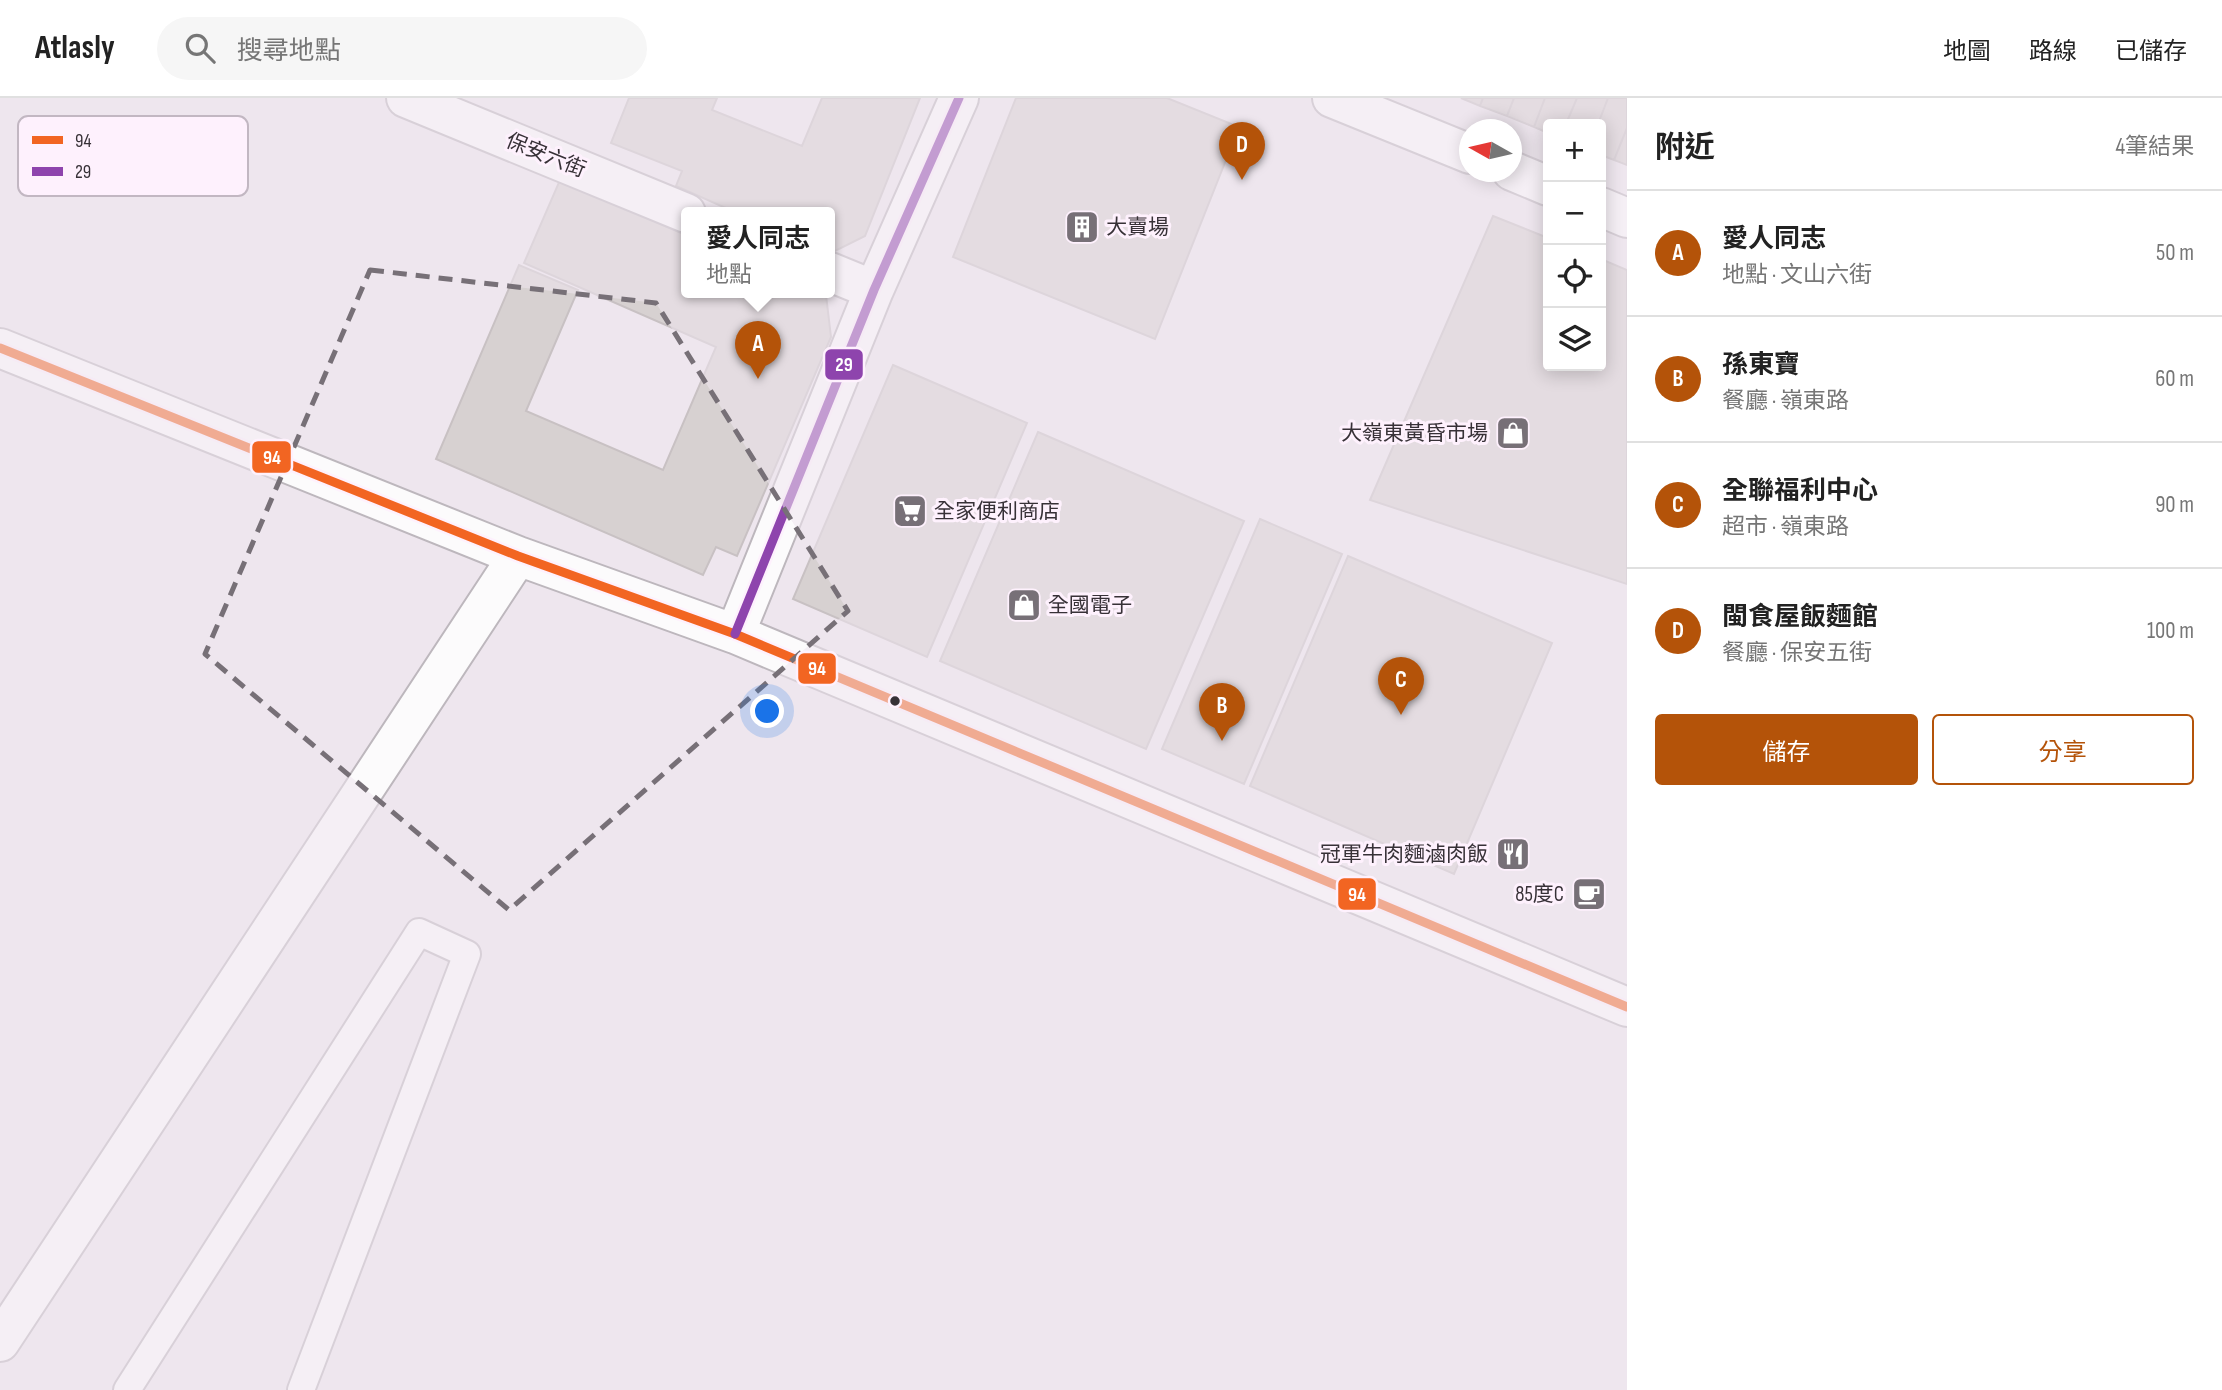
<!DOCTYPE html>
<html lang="zh-TW">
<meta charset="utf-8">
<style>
:root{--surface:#fff;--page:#f6f6f6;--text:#222;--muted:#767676;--line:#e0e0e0;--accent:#b45309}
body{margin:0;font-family:"Sofia Sans Condensed","Noto Sans TC",sans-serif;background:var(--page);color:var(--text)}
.controls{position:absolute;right:21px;top:21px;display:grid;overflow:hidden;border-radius:7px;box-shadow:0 4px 18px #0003}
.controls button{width:63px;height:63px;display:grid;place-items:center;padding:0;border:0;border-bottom:2px solid var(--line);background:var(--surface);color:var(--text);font:35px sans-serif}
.compass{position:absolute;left:1459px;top:21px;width:63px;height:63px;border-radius:50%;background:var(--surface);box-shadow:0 4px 18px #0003;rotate:278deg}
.you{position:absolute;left:768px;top:614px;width:24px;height:24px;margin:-18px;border:5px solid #fff;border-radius:50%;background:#1a73e8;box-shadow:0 0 0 10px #1a73e833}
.badge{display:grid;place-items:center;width:46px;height:46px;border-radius:50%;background:var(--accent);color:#fff;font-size:23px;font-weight:700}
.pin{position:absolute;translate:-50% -58px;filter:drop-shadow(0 2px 4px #0008)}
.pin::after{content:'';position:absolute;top:37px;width:24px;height:21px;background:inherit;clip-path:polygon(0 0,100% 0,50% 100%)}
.popup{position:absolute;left:681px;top:109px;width:154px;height:91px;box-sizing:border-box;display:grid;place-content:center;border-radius:7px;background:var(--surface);filter:drop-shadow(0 2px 5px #0005);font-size:23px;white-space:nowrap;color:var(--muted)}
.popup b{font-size:26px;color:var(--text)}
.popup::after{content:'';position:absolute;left:50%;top:100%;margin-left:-14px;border:14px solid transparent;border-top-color:var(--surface)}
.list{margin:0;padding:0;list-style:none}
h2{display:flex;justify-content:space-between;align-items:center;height:91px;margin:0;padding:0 28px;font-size:30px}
h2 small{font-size:23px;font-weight:400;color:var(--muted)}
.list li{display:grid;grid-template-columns:46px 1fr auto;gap:21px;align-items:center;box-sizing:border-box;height:126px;padding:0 28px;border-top:2px solid var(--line)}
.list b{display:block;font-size:26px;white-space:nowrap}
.list p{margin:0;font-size:23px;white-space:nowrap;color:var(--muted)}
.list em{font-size:23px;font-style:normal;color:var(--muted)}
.actions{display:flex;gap:14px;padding:21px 28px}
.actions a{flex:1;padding:16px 0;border:2px solid var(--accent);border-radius:7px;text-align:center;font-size:24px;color:var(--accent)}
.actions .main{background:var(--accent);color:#fff}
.icon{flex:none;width:38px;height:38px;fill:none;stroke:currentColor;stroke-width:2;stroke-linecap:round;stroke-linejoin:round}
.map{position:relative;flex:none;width:1627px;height:1292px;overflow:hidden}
header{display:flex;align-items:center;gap:42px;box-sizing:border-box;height:98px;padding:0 35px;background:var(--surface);border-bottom:2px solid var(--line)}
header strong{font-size:33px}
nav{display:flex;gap:38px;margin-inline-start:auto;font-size:24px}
.search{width:490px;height:63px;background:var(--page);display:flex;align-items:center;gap:18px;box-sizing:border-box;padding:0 24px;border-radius:38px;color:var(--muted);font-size:26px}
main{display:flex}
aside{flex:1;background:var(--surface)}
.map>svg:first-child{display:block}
.building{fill:#d7d1d1;stroke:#c8c1c3;stroke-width:2}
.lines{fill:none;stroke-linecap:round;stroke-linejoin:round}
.lane-casing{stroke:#bdb7bd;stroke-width:30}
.street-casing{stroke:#bdb7bd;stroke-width:42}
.lane{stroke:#fcfbfc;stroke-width:26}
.street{stroke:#fcfbfc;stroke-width:38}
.bus-1-casing{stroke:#fef1fd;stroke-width:14}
.bus-2-casing{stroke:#fef1fd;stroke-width:14}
.bus-1{stroke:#f26522;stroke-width:9}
.bus-2{stroke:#8e44ad;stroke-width:9}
.marked{fill:none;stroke:#777077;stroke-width:5;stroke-dasharray:14 9;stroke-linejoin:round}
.bus-dot{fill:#373137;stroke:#fef1fd;stroke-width:2.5}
.labels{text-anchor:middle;stroke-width:6;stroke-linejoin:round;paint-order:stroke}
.street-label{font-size:21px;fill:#373137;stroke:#fef1fd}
.poi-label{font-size:21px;fill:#373137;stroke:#fef1fd;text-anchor:start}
.key{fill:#fef1fd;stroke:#c2b7c2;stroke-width:2}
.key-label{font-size:19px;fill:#373137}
.line-badge{stroke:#fef1fd;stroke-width:2.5}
.badge-label{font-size:19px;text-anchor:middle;font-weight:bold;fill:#fff}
</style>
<header>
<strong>Atlasly</strong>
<div class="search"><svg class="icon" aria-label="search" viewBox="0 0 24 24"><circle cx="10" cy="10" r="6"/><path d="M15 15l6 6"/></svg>搜尋地點</div>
<nav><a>地圖</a><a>路線</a><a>已儲存</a></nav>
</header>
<main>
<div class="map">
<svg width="1627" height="1292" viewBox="0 0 1627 1292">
<rect width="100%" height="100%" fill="#eee6ee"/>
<!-- building -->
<path class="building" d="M 629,0 L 717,0 L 712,12 L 802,48 L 822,0 L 920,0 L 865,138 L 831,155 L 830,115 L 737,115 L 676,88 L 682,73 L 611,45 Z
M 1016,0 L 1167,0 L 1239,29 L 1155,241 L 953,159 Z
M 1461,0 L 1483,0 L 1480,8 Z
M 1483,0 L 1514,0 L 1507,18 L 1480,8 Z
M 1514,0 L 1545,0 L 1534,29 L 1507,18 Z
M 1545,0 L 1577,0 L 1566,26 L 1548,26 L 1548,35 L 1534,29 Z
M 1577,0 L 1608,0 L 1598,26 L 1566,26 Z
M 1608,0 L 1627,0 L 1627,30 L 1614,62 L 1601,57 L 1601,26 L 1598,26 Z
M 1627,30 L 1627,67 L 1614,62 Z
M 560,82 L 686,137 L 686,195 L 826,197 L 831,239 L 737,458 L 716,449 L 703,477 L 436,361 L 519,167 L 578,192 L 526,313 L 663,372 L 716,249 L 524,165 Z
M 1493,118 L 1548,140 L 1548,268 L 1601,268 L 1601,161 L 1627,172 L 1627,486 L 1370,402 Z
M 893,267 L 1027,325 L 927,559 L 793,501 Z
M 1038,334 L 1244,423 L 1146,651 L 940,563 Z
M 1260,421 L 1342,456 L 1244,686 L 1162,651 Z
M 1348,458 L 1552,545 L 1454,776 L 1250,688 Z"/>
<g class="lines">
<!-- lane casing -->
<g class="lane-casing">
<path id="lane" d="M 127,1292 L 419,834 L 467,856 L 301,1292"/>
</g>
<!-- street casing -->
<g class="street-casing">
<path id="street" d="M 406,0 L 686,115
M 1332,0 L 1470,56
M 1512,73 L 1548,88
M 1601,109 L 1627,120
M 830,174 L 874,192
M 0,250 L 518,458 L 735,536 L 1627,909
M 735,536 L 874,192 L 959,0
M 0,1244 L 518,458"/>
</g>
<!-- lane -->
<use href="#lane" class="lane"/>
<!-- street -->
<use href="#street" class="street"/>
<!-- bus-1 casing -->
<g class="bus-1-casing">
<path id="bus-1" d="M 0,250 L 518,458 L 735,536 L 1627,909"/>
</g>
<!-- bus-2 casing -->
<g class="bus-2-casing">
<path id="bus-2" d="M 735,536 L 874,192 L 959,0"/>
</g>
<!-- bus-1 -->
<use href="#bus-1" class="bus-1"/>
<!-- bus-2 -->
<use href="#bus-2" class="bus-2"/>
</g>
<!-- marked area -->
<path d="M0 0H1627V1292H0ZM 370,172 L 656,205 L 848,513 L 509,812 L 205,556 Z" fill="#eee6ee" fill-opacity=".55" fill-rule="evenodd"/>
<path class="marked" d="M 370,172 L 656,205 L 848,513 L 509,812 L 205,556 Z"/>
<!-- icons -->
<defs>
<g id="building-square" transform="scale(1.75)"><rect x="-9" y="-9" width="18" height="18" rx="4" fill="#777077" stroke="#fef1fd"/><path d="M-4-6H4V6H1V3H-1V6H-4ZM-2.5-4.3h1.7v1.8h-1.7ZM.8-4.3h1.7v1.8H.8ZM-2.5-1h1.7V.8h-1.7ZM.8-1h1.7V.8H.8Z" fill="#fff"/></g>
<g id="shop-square" transform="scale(1.75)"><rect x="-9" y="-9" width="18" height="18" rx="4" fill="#777077" stroke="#fef1fd"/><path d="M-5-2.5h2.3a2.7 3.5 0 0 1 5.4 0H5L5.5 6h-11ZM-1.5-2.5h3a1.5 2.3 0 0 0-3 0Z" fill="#fff"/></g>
<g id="supermarket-square" transform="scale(1.75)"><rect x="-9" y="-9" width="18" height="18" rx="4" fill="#777077" stroke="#fef1fd"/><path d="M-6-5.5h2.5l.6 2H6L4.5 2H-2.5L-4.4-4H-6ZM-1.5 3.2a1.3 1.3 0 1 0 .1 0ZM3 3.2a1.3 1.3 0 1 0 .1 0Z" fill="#fff"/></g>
<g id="restaurant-square" transform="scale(1.75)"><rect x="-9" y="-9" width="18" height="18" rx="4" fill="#777077" stroke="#fef1fd"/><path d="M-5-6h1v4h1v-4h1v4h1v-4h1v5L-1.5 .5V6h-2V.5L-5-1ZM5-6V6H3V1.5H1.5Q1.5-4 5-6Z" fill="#fff"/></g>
<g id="cafe-square" transform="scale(1.75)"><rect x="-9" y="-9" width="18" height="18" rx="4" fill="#777077" stroke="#fef1fd"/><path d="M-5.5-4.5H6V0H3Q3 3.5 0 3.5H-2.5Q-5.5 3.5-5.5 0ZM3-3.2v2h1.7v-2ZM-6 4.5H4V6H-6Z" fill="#fff"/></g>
</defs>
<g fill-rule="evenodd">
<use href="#building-square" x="1082" y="129"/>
<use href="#shop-square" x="1513" y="335"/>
<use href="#supermarket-square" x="910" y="413"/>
<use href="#shop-square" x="1024" y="507"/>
<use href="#restaurant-square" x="1513" y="756"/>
<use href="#cafe-square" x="1589" y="796"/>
</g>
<!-- markers -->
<circle class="bus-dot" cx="895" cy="603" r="6"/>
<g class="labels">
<!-- street labels -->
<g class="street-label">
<text transform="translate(546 57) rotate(22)" y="7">保安六街</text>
</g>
<!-- poi labels -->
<g class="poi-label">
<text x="1106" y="136">大賣場</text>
<text x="1488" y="342" text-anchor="end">大嶺東黃昏市場</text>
<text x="934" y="420">全家便利商店</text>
<text x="1048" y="514">全國電子</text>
<text x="1488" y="763" text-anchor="end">冠軍牛肉麵滷肉飯</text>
<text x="1564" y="803" text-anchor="end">85度C</text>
</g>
</g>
<!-- legend -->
<rect x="18" y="18" width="230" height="80" rx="10" class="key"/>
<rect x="32" y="38" width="31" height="8" fill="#f26522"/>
<rect x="32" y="69" width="31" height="9" fill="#8e44ad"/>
<g class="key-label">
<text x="75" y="49">94</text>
<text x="75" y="80">29</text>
</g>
<g class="line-badge">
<rect x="824" y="250" width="40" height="33" rx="7" fill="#8e44ad"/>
<rect x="251" y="342" width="41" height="34" rx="7" fill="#f26522"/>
<rect x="797" y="554" width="40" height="33" rx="7" fill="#f26522"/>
<rect x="1337" y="779" width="40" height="34" rx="7" fill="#f26522"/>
</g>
<g class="badge-label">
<text x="844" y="273">29</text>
<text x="272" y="366">94</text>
<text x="817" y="577">94</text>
<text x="1357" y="803">94</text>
</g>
</svg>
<div class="controls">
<button>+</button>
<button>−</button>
<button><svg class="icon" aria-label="locate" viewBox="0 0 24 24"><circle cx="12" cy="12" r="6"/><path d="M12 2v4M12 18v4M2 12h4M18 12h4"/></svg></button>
<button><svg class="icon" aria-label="layers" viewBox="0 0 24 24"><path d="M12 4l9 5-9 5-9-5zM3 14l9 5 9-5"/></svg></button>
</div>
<svg class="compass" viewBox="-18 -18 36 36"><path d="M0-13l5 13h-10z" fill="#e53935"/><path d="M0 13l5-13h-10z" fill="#767676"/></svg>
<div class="you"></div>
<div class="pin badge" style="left:758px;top:281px">A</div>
<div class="popup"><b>愛人同志</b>地點</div>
<div class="pin badge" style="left:1222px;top:643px">B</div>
<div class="pin badge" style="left:1401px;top:617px">C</div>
<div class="pin badge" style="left:1242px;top:82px">D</div>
</div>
<aside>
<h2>附近<small>4筆結果</small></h2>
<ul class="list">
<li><span class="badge">A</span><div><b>愛人同志</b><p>地點 · 文山六街</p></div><em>50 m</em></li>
<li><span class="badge">B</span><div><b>孫東寶</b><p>餐廳 · 嶺東路</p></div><em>60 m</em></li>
<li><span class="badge">C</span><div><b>全聯福利中心</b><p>超市 · 嶺東路</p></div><em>90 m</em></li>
<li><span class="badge">D</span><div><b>閩食屋飯麵館</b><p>餐廳 · 保安五街</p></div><em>100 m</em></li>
</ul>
<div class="actions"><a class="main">儲存</a><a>分享</a></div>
</aside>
</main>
